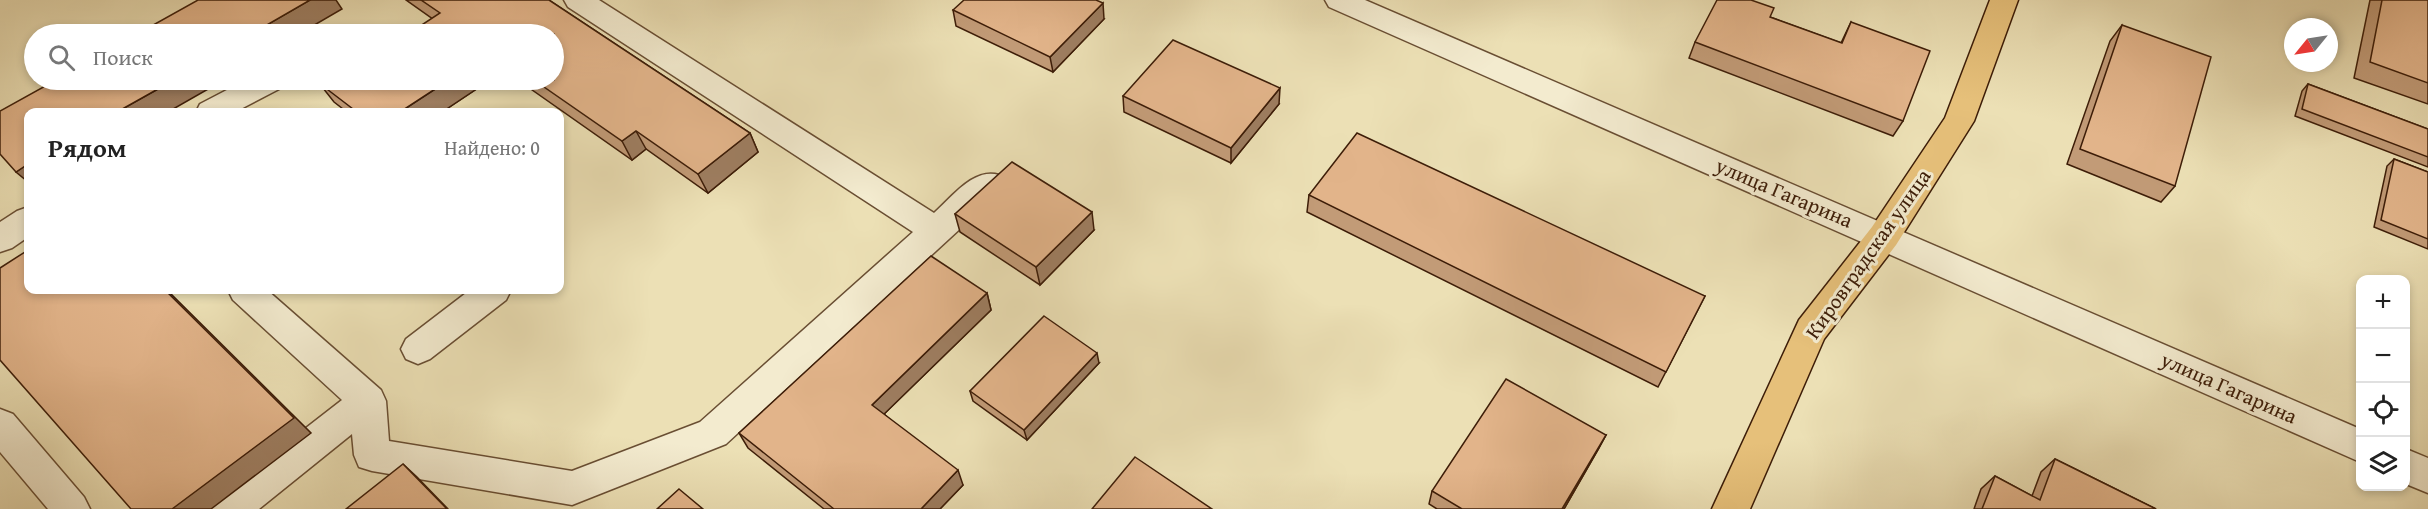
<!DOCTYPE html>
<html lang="ru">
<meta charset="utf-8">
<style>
:root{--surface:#fff;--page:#f2f2f2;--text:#222;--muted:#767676;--line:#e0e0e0}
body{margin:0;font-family:"Gentium Book Plus",serif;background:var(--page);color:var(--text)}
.controls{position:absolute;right:18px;bottom:18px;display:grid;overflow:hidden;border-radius:12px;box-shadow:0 3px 9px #0003}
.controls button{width:54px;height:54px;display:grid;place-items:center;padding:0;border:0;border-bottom:2px solid var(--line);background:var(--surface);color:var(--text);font:30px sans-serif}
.compass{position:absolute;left:2284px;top:18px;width:54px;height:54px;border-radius:50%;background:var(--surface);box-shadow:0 3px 9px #0003;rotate:240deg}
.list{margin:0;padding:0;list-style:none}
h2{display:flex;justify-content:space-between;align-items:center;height:78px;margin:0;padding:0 24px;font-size:26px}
h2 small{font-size:20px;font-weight:400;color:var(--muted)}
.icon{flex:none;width:33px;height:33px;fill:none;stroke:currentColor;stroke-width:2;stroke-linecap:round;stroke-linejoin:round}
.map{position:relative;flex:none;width:2428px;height:509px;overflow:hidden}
.search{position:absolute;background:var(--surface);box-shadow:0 3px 9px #0003;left:24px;top:24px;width:540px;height:66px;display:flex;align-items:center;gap:15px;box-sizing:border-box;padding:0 21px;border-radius:33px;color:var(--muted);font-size:22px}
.panel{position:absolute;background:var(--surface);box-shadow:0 3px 9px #0003;left:24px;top:108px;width:540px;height:186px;border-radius:12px}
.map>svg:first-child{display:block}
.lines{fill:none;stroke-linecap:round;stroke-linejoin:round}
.minor-casing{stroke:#694e33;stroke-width:3}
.major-casing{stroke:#3d1d08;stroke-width:3}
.minor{fill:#f3ebcf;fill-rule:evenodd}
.major{fill:#e6c07a;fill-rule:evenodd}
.wall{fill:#c29b77;stroke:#3d1d08;stroke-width:1.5}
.shaded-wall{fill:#9e7e61;stroke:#3d1d08;stroke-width:1.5}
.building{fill:#e2b48a;stroke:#3d1d08;stroke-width:1.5}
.labels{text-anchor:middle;stroke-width:6;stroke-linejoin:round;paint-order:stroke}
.street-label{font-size:21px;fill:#3d1d08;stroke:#f3ebcf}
</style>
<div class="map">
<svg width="2428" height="509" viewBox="0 0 2428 509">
<rect width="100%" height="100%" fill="#ece0b5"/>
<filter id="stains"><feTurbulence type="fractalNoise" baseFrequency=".00333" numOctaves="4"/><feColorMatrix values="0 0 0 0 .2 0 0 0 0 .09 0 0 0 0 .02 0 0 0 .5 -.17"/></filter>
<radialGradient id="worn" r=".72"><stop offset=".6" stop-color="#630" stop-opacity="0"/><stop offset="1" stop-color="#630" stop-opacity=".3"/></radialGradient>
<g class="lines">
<!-- minor casing -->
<g class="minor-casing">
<path id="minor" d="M 564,0 L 599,0 L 934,213 C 952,197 974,167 999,175 L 1004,184 L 999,193 L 726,444 L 572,505 L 372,471 L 359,467 L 354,455 L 352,434 L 259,509 L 211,509 L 217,497 L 342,400 L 233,300 L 228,290 L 267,290 L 381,390 L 386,401 L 389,441 L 572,471 L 700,422 L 913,232 L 568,7 Z
M 1325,0 L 1365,0 L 2360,429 L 2360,462 L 1329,7 Z
M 246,80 L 285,80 L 281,88 L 235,112 L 196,112 L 200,104 Z
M 28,207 L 28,237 L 12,248 L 0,252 L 0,222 L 17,211 Z
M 470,290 L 511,290 L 506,300 L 430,359 L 418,364 L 406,359 L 401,349 L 406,339 Z
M 0,409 L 13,414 L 84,497 L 90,509 L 48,509 L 0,452 Z
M 2406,449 L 2428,458 L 2428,493 L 2406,484 Z"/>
</g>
<!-- major casing -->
<g class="major-casing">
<path id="major" d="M 1990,0 L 2018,0 L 1974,121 L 1896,245 L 1824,339 L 1750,509 L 1712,509 L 1799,320 L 1872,227 L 1945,118 Z"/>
</g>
<!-- minor -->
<use href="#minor" class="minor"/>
<!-- major -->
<use href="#major" class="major"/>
</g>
<!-- wall -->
<path class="wall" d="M 406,0 L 549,0 L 750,133 L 758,152 L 708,193 L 646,149 L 632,160 L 518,80 L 554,80 L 433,19 Z
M 2370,0 L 2428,0 L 2428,104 L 2354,78 Z
M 953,10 L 1104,19 L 1053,72 L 956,26 Z
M 1770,17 L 1841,43 L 1851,22 L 1903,121 L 1893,136 L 1689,58 L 1695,42 Z
M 2122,25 L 2175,186 L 2161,202 L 2067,164 L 2110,41 Z
M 325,80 L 490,80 L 442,112 L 347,112 L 334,102 L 319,83 Z
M 2308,84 L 2428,129 L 2428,167 L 2295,116 L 2302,91 Z
M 1123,96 L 1279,104 L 1231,163 L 1124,112 Z
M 2394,159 L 2428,172 L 2428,249 L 2374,227 L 2387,166 Z
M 1309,195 L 1705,296 L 1658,387 L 1307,212 Z
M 955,214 L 1094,230 L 1040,285 L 960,232 Z
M 987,293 L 991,310 L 884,414 L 963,485 L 940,509 L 824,509 L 748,448 L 739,433 Z
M 1099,363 L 1027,440 L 973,401 L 970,391 Z
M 1606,435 L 1599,448 L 1564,509 L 1437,509 L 1429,504 L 1432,491 Z
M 2055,459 L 2156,509 L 1974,509 L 1981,489 L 1995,476 L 2032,496 L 2041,472 Z"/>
<!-- shaded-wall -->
<path class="shaded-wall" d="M 310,0 L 336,0 L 342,9 L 299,34 L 251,34 Z
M 1103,3 L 1104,19 L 1053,72 L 1050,57 Z
M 174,80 L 224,80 L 168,112 L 117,112 Z
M 449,80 L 490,80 L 442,112 L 400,112 Z
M 1280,88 L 1279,104 L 1231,163 L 1231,148 Z
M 636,131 L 646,149 L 632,160 L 622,141 Z
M 750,133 L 758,152 L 708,193 L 698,174 Z
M 28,164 L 28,182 L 16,172 Z
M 1092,212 L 1094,230 L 1040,285 L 1036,267 Z
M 165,290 L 167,290 L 311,433 L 211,509 L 172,509 Z
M 987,293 L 991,310 L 878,420 L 872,405 Z
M 1097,353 L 1099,363 L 1027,440 L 1024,430 Z
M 1606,435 L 1599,448 L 1564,509 L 1562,509 Z
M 403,464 L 417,477 L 448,509 L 447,509 Z
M 958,470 L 963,485 L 940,509 L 921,509 Z"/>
<!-- building -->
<path class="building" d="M 198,0 L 310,0 L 251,34 L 137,34 Z
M 421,0 L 549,0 L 750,133 L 698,174 L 636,131 L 622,141 L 534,80 L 554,80 L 554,34 L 408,34 L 440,13 Z
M 964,0 L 1096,0 L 1103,3 L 1050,57 L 953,10 Z
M 1717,0 L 1751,0 L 1774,8 L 1770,17 L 1842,43 L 1851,22 L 1930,51 L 1903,121 L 1695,42 Z
M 2382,0 L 2428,0 L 2428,83 L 2370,62 Z
M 2122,25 L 2211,57 L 2175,186 L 2080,149 Z
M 1173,40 L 1280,88 L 1231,148 L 1123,96 Z
M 56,80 L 174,80 L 117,112 L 28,112 L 28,164 L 16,172 L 0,154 L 0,111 Z
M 325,80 L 449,80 L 400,112 L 357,112 L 319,83 Z
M 2308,84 L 2428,129 L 2428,157 L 2302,109 Z
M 1357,133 L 1705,296 L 1666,372 L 1309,195 Z
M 2394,159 L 2428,172 L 2428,239 L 2381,220 Z
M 1012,162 L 1092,212 L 1036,267 L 955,214 Z
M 28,250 L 28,290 L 165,290 L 294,418 L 172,509 L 131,509 L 0,360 L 0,268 Z
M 931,256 L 987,293 L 872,405 L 958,470 L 921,509 L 834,509 L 739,433 Z
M 1044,316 L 1097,353 L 1024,430 L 970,391 Z
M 1506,379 L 1606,435 L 1562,509 L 1462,509 L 1432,491 Z
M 1135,457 L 1212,509 L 1092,509 Z
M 2055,459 L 2156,509 L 1982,509 L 1995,476 L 2040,500 Z
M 403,464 L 447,509 L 346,509 Z
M 679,489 L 703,509 L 657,509 Z"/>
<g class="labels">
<!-- street labels -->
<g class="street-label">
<text transform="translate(1784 193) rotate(23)" y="7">улица Гагарина</text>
<text transform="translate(1868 254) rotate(-55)" y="7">Кировградская улица</text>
<text transform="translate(2229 388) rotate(24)" y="7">улица Гагарина</text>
</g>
</g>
<rect width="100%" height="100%" filter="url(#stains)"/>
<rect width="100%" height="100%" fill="url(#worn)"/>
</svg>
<div class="controls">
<button>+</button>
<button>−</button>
<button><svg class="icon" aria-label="locate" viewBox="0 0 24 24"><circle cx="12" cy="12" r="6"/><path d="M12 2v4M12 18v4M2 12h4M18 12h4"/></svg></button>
<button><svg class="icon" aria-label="layers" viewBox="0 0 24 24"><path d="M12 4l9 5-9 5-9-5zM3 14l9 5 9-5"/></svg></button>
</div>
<svg class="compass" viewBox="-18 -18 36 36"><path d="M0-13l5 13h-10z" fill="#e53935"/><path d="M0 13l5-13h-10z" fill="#767676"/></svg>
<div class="search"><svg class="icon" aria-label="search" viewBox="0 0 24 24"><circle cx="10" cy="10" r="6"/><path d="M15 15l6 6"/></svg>Поиск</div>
<section class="panel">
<h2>Рядом<small>Найдено: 0</small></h2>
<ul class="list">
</ul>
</section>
</div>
